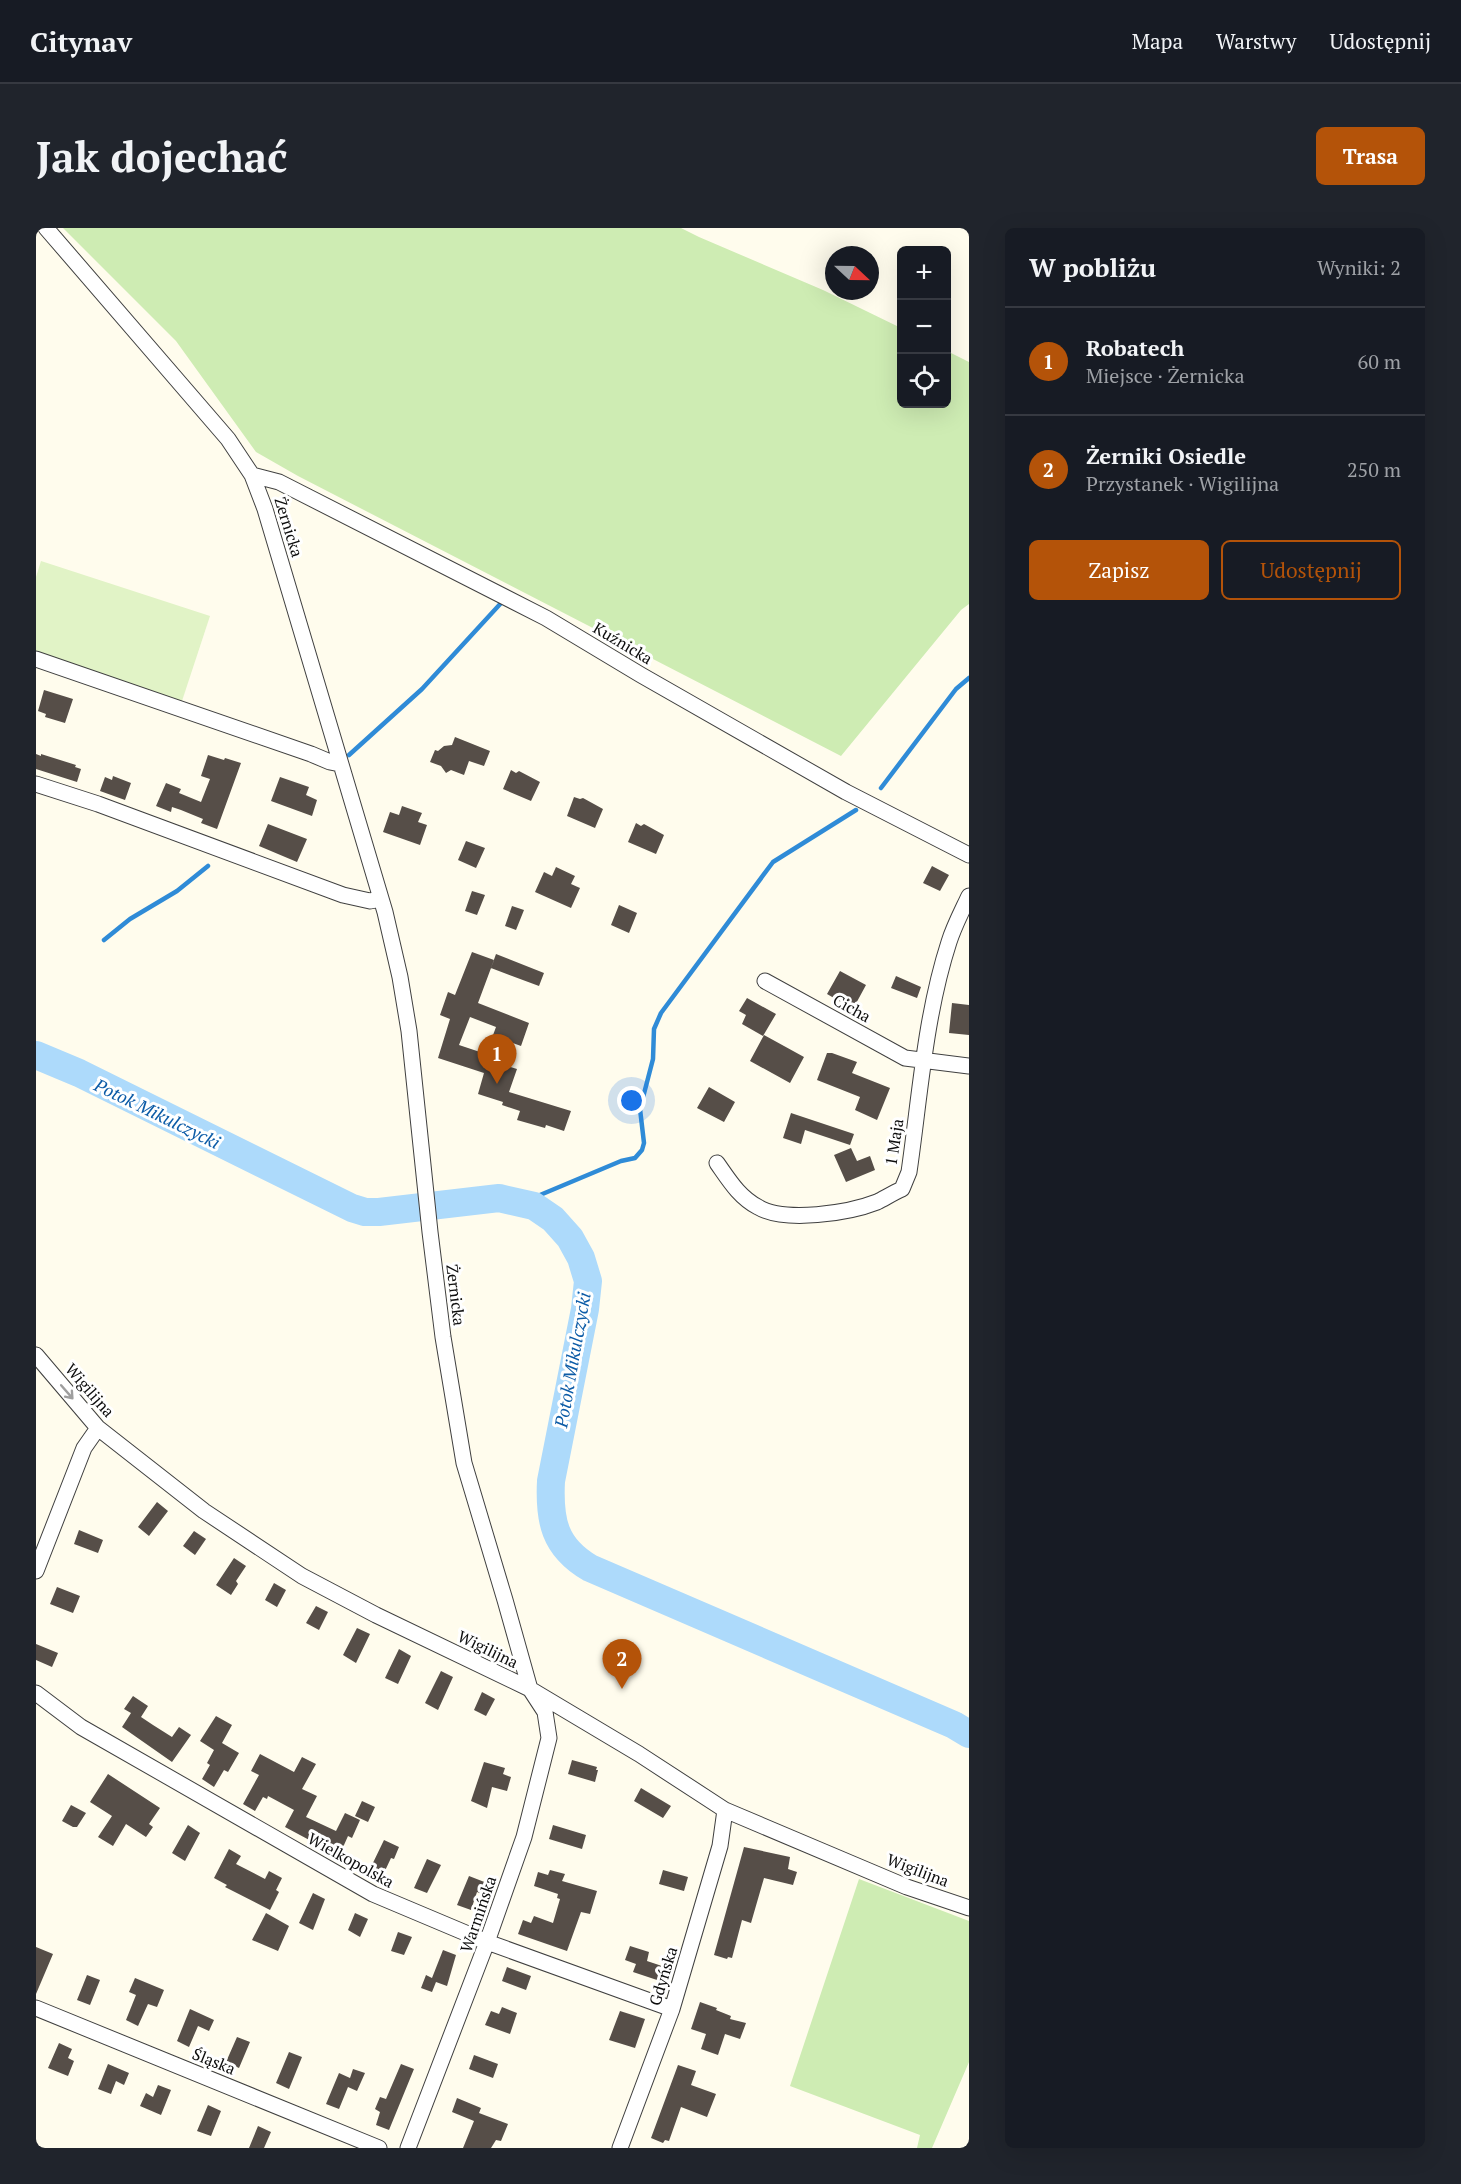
<!DOCTYPE html>
<html lang="pl">
<meta charset="utf-8">
<style>
:root{--surface:#171b24;--page:#20242c;--text:#f1f3f6;--muted:#9ea1a6;--line:#363941;--accent:#b45309}
body{margin:0;font-family:"PT Serif",serif;background:var(--page);color:var(--text)}
.controls{position:absolute;right:18px;top:18px;display:grid;overflow:hidden;border-radius:9px;box-shadow:0 6px 24px #0002}
.controls button{width:54px;height:54px;display:grid;place-items:center;padding:0;border:0;border-bottom:2px solid var(--line);background:var(--surface);color:var(--text);font:30px sans-serif}
.compass{position:absolute;left:789px;top:18px;width:54px;height:54px;border-radius:50%;background:var(--surface);box-shadow:0 6px 24px #0002;rotate:112deg}
.you{position:absolute;left:596px;top:873px;width:21px;height:21px;margin:-15px;border:4px solid #fff;border-radius:50%;background:#1a73e8;box-shadow:0 0 0 9px #1a73e833}
.badge{display:grid;place-items:center;width:39px;height:39px;border-radius:50%;background:var(--accent);color:#fff;font-size:20px;font-weight:700}
.pin{position:absolute;translate:-50% -50px;filter:drop-shadow(0 2px 3px #0008)}
.pin::after{content:'';position:absolute;top:32px;width:21px;height:18px;background:inherit;clip-path:polygon(0 0,100% 0,50% 100%)}
.list{margin:0;padding:0;list-style:none}
h2{display:flex;justify-content:space-between;align-items:center;height:78px;margin:0;padding:0 24px;font-size:26px}
h2 small{font-size:20px;font-weight:400;color:var(--muted)}
.list li{display:grid;grid-template-columns:39px 1fr auto;gap:18px;align-items:center;box-sizing:border-box;height:108px;padding:0 24px;border-top:2px solid var(--line)}
.list b{display:block;font-size:22px;white-space:nowrap}
.list p{margin:0;font-size:20px;white-space:nowrap;color:var(--muted)}
.list em{font-size:20px;font-style:normal;color:var(--muted)}
.actions{display:flex;gap:12px;padding:18px 24px}
.actions a{flex:1;padding:14px 0;border:2px solid var(--accent);border-radius:9px;text-align:center;font-size:21px;color:var(--accent)}
.actions .main{background:var(--accent);color:#fff}
.icon{flex:none;width:33px;height:33px;fill:none;stroke:currentColor;stroke-width:2;stroke-linecap:round;stroke-linejoin:round}
.map{position:relative;flex:none;width:933px;height:1920px;overflow:hidden;border-radius:9px}
header{display:flex;align-items:center;gap:36px;box-sizing:border-box;height:84px;padding:0 30px;background:var(--surface);border-bottom:2px solid var(--line)}
header strong{font-size:28px}
nav{display:flex;gap:33px;margin-inline-start:auto;font-size:21px}
.intro{display:flex;align-items:center;justify-content:space-between;box-sizing:border-box;height:144px;padding:0 36px}
h1{margin:0;font-size:42px}
.button{padding:15px 27px;border-radius:9px;background:var(--accent);color:#fff;font-size:21px;font-weight:700}
main{display:flex;gap:36px;padding:0 36px}
aside{flex:1;background:var(--surface);border-radius:9px;box-shadow:0 6px 24px #0002}
.map>svg:first-child{display:block}
.green{fill:#ceecb3}
.pitch{fill:#e1f3c6}
.lines{fill:none;stroke-linecap:round;stroke-linejoin:round}
.stream{stroke:#2f8bd7;stroke-width:4.5}
.river{stroke:#addafb;stroke-width:28}
.building{fill:#564e48;fill-rule:evenodd}
.street-casing{stroke:#404040;stroke-width:17}
.street{stroke:#fff;stroke-width:15}
.oneway{stroke:#9e9e9e}
.labels{text-anchor:middle;stroke-width:6;stroke-linejoin:round;paint-order:stroke}
.street-label{font-size:16px;fill:#0d0d0d;stroke:#fff}
.water-label{font-size:18px;font-style:italic;fill:#0d5ca7;stroke:#fff}
</style>
<header>
<strong>Citynav</strong>
<nav><a>Mapa</a><a>Warstwy</a><a>Udostępnij</a></nav>
</header>
<div class="intro"><h1>Jak dojechać</h1><a class="button">Trasa</a></div>
<main>
<div class="map">
<svg width="933" height="1920" viewBox="0 0 933 1920">
<rect width="100%" height="100%" fill="#fffced"/>
<!-- green -->
<path class="green" d="M 27,0 L 645,0 L 663,9 L 787,62 L 865,100 L 866,176 L 910,176 L 911,123 L 933,134 L 933,376 L 925,382 L 805,528 L 262,248 L 220,224 L 140,113 Z
M 823,1651 L 933,1693 L 933,1834 L 896,1920 L 881,1920 L 884,1907 L 754,1858 Z"/>
<!-- pitch -->
<path class="pitch" d="M 5,333 L 174,388 L 145,476 L 0,428 L 0,349 Z"/>
<g class="lines">
<!-- stream -->
<path class="stream" d="M 313,527 L 386,461 L 466,374
M 845,560 L 920,461 L 933,450
M 68,712 L 94,691 L 141,663 L 172,638
M 485,975 L 585,933 L 599,930 L 606,922 L 608,915 L 604,881 L 617,831 L 618,801 L 625,785 L 737,634 L 820,582"/>
<!-- river -->
<path class="river" d="M 0,827 L 43,845 L 316,980 L 329,984 L 343,984 L 463,970 L 498,978 L 517,991 L 534,1010 L 545,1030 L 552,1053 L 549,1081 L 515,1253 C 513,1292 518,1319 554,1340 L 918,1497 L 933,1506"/>
</g>
<!-- building -->
<path class="building" d="M 8,462 L 37,471 L 29,495 L 9,489 L 10,486 L 2,483 Z
M 419,509 L 454,523 L 448,538 L 433,533 L 428,547 L 415,542 L 410,545 L 405,538 L 394,534 L 399,522 L 402,523 L 408,518 L 416,517 Z
M 0,526 L 5,528 L 5,526 L 40,537 L 39,539 L 45,541 L 41,554 L 0,541 Z
M 172,527 L 188,532 L 189,530 L 205,535 L 181,601 L 165,595 L 167,591 L 145,582 L 136,579 L 135,584 L 120,578 L 130,555 L 145,561 L 143,565 L 165,574 L 174,551 L 165,548 Z
M 475,542 L 480,545 L 483,543 L 504,554 L 495,573 L 467,561 Z
M 77,548 L 95,555 L 89,572 L 64,563 L 69,549 L 76,552 Z
M 244,549 L 273,559 L 270,567 L 281,572 L 276,588 L 235,573 Z
M 538,569 L 544,571 L 547,570 L 567,581 L 559,600 L 531,588 Z
M 366,578 L 386,585 L 382,594 L 391,597 L 384,617 L 347,604 L 354,584 L 363,587 Z
M 600,595 L 605,598 L 608,596 L 628,607 L 620,626 L 592,614 Z
M 232,596 L 271,611 L 261,634 L 223,618 Z
M 430,613 L 449,620 L 440,640 L 422,632 Z
M 896,638 L 913,647 L 904,663 L 887,655 Z
M 520,639 L 539,648 L 535,656 L 544,660 L 535,680 L 499,664 L 508,644 L 516,648 Z
M 436,663 L 449,667 L 441,687 L 429,683 Z
M 583,677 L 601,685 L 593,705 L 575,697 Z
M 476,678 L 488,682 L 480,702 L 469,698 Z
M 436,724 L 458,732 L 442,775 L 493,795 L 485,818 L 474,814 L 465,836 L 481,841 L 473,864 L 535,883 L 528,903 L 510,897 L 509,900 L 481,892 L 484,883 L 466,877 L 467,874 L 442,866 L 448,845 L 402,830 L 414,791 L 404,787 L 412,764 L 419,767 ZM 434,789 L 460,799 L 450,826 L 423,817 Z
M 460,726 L 508,745 L 503,758 L 455,740 Z
M 804,743 L 830,757 L 817,781 L 791,766 Z
M 860,748 L 885,759 L 881,770 L 855,760 Z
M 711,770 L 740,786 L 727,808 L 706,796 L 710,787 L 703,783 Z
M 916,775 L 933,777 L 933,807 L 913,805 Z
M 728,807 L 768,829 L 754,855 L 714,833 Z
M 791,825 L 796,825 L 821,834 L 816,845 L 854,860 L 841,892 L 819,882 L 824,869 L 781,852 Z
M 673,859 L 699,874 L 688,894 L 661,880 Z
M 755,885 L 818,906 L 814,917 L 769,902 L 765,916 L 747,910 Z
M 815,920 L 821,933 L 834,928 L 839,942 L 810,954 L 798,927 Z
M 121,1274 L 132,1283 L 113,1308 L 102,1299 Z
M 43,1302 L 67,1312 L 62,1325 L 38,1316 Z
M 158,1303 L 170,1311 L 159,1327 L 147,1318 Z
M 198,1330 L 210,1338 L 200,1353 L 202,1356 L 195,1367 L 180,1357 Z
M 238,1355 L 250,1362 L 241,1379 L 229,1372 Z
M 21,1359 L 44,1368 L 37,1385 L 14,1376 Z
M 280,1378 L 292,1384 L 283,1402 L 270,1395 Z
M 321,1400 L 334,1406 L 320,1435 L 307,1427 Z
M 0,1416 L 22,1425 L 16,1439 L 0,1432 Z
M 363,1421 L 375,1428 L 362,1456 L 349,1450 Z
M 405,1443 L 417,1449 L 402,1482 L 389,1475 Z
M 446,1464 L 459,1471 L 450,1488 L 438,1482 Z
M 97,1468 L 112,1478 L 105,1489 L 117,1497 L 136,1509 L 143,1499 L 155,1507 L 136,1534 L 86,1499 L 95,1485 L 88,1481 Z
M 180,1488 L 196,1497 L 186,1515 L 203,1525 L 192,1544 L 188,1542 L 178,1559 L 166,1551 L 174,1537 L 171,1535 L 178,1522 L 164,1513 Z
M 224,1526 L 258,1544 L 266,1529 L 280,1536 L 266,1561 L 281,1568 L 270,1589 L 300,1603 L 309,1585 L 324,1592 L 316,1610 L 312,1608 L 304,1626 L 277,1614 L 249,1599 L 258,1582 L 232,1568 L 231,1571 L 227,1569 L 219,1583 L 207,1576 L 223,1547 L 215,1543 Z
M 536,1532 L 561,1539 L 560,1542 L 562,1542 L 559,1554 L 532,1546 Z
M 448,1534 L 469,1540 L 467,1546 L 475,1549 L 471,1563 L 456,1559 L 451,1580 L 435,1573 Z
M 72,1546 L 124,1580 L 113,1596 L 117,1599 L 110,1609 L 90,1596 L 77,1618 L 62,1609 L 76,1588 L 54,1574 Z
M 605,1560 L 635,1578 L 627,1590 L 598,1573 Z
M 326,1573 L 339,1579 L 332,1594 L 319,1588 Z
M 35,1577 L 50,1585 L 41,1599 L 37,1599 L 26,1593 Z
M 152,1597 L 164,1605 L 149,1633 L 136,1625 Z
M 517,1597 L 550,1607 L 546,1621 L 513,1611 Z
M 348,1612 L 363,1619 L 358,1631 L 355,1630 L 347,1647 L 334,1641 Z
M 708,1619 L 754,1629 L 752,1641 L 761,1644 L 757,1657 L 728,1650 L 715,1695 L 706,1692 L 696,1730 L 692,1729 L 691,1731 L 678,1727 Z
M 193,1621 L 205,1628 L 200,1636 L 229,1651 L 233,1643 L 246,1650 L 240,1662 L 243,1664 L 234,1682 L 189,1659 L 191,1657 L 178,1650 Z
M 391,1631 L 405,1637 L 391,1665 L 378,1660 Z
M 514,1642 L 529,1646 L 526,1653 L 561,1663 L 554,1686 L 545,1684 L 531,1723 L 482,1706 L 487,1692 L 495,1695 L 498,1688 L 517,1695 L 524,1671 L 521,1670 L 522,1666 L 498,1658 L 502,1644 L 512,1647 Z
M 627,1642 L 652,1649 L 648,1663 L 623,1656 Z
M 433,1648 L 451,1655 L 446,1666 L 441,1664 L 435,1682 L 421,1677 Z
M 277,1665 L 289,1671 L 277,1702 L 263,1695 Z
M 230,1685 L 253,1698 L 242,1723 L 216,1712 Z
M 319,1685 L 332,1691 L 324,1709 L 312,1702 Z
M 362,1704 L 376,1709 L 368,1727 L 355,1723 Z
M 594,1718 L 613,1724 L 611,1733 L 626,1738 L 621,1752 L 597,1744 L 600,1736 L 589,1732 Z
M 0,1719 L 17,1726 L 0,1766 Z
M 407,1722 L 420,1727 L 411,1758 L 400,1754 L 396,1764 L 385,1760 L 390,1747 L 396,1750 Z
M 471,1739 L 495,1748 L 490,1762 L 466,1753 Z
M 51,1747 L 64,1752 L 54,1777 L 41,1772 Z
M 99,1750 L 128,1762 L 121,1779 L 112,1776 L 102,1798 L 90,1792 L 100,1767 L 93,1764 Z
M 664,1774 L 681,1780 L 680,1782 L 695,1788 L 694,1791 L 710,1795 L 704,1811 L 689,1806 L 682,1827 L 665,1821 L 670,1806 L 655,1801 Z
M 466,1779 L 481,1785 L 474,1806 L 449,1797 L 455,1783 L 463,1786 Z
M 154,1781 L 178,1792 L 173,1803 L 162,1798 L 153,1819 L 141,1813 Z
M 584,1783 L 609,1791 L 599,1820 L 573,1812 Z
M 201,1809 L 214,1814 L 203,1840 L 190,1834 Z
M 23,1815 L 36,1821 L 32,1830 L 38,1833 L 32,1848 L 12,1840 Z
M 253,1824 L 266,1829 L 253,1861 L 240,1855 Z
M 438,1827 L 462,1836 L 457,1850 L 433,1841 Z
M 72,1836 L 93,1845 L 88,1857 L 80,1853 L 75,1866 L 62,1861 Z
M 365,1836 L 378,1841 L 353,1902 L 340,1897 L 344,1884 L 339,1881 L 344,1869 L 350,1871 Z
M 642,1837 L 660,1843 L 655,1857 L 680,1866 L 671,1889 L 645,1879 L 633,1913 L 629,1912 L 627,1915 L 615,1910 Z
M 317,1841 L 329,1845 L 321,1863 L 312,1859 L 303,1881 L 290,1876 L 303,1845 L 314,1850 Z
M 122,1857 L 135,1862 L 125,1887 L 104,1878 L 110,1865 L 117,1869 Z
M 421,1870 L 445,1880 L 443,1885 L 472,1896 L 465,1913 L 460,1912 L 455,1920 L 427,1920 L 438,1893 L 416,1884 Z
M 172,1877 L 185,1883 L 175,1908 L 161,1903 Z
M 222,1898 L 235,1904 L 228,1920 L 213,1920 Z"/>
<g class="lines">
<!-- street casing -->
<g class="street-casing">
<path id="street" d="M 10,0 L 192,211 L 216,247 L 229,281 L 349,684 L 364,749 L 373,803 L 394,1004 L 407,1109 L 428,1235 L 469,1372 L 494,1461 L 509,1484 L 513,1510 L 488,1609 L 451,1714 L 372,1920
M 216,247 L 243,254 L 510,390 L 605,447 L 810,564 L 933,627
M 0,431 L 275,526 L 294,534 L 304,536
M 0,556 L 62,576 L 307,667 L 334,673 L 345,671
M 729,753 L 869,830 L 933,838
M 681,935 C 693,952 703,969 722,979 C 749,995 813,985 841,974 C 849,970 857,965 866,961 L 873,944 C 884,868 889,788 913,714 C 918,698 926,683 933,668
M 0,1127 L 62,1200 L 168,1283 L 266,1348 L 340,1387 L 494,1461 L 603,1526 L 689,1582 L 871,1659 L 933,1680
M 0,1343 L 48,1220 L 62,1200
M 0,1465 L 45,1499 L 337,1666 L 451,1714 L 636,1781
M 0,1780 L 343,1920
M 584,1920 L 636,1781 L 684,1618 L 689,1582"/>
</g>
<!-- street -->
<use href="#street" class="street"/>
</g>
<!-- one-way arrows -->
<defs><path id="oneway-shaft" d="M-6 0H5M1.5-3L5.5 0L1.5 3" fill="none" stroke-width="1.6" stroke-linecap="round" stroke-linejoin="round" transform="scale(1.5)"/></defs>
<use class="oneway" href="#oneway-shaft" transform="translate(31 1164) rotate(49)"/>
<g class="labels">
<!-- street labels -->
<g class="street-label">
<text transform="translate(253 299) rotate(73)" y="6">Żernicka</text>
<text transform="translate(587 415) rotate(31)" y="6">Kuźnicka</text>
<text transform="translate(816 780) rotate(29)" y="6">Cicha</text>
<text transform="translate(858 914) rotate(-81)" y="6">1 Maja</text>
<text transform="translate(420 1067) rotate(83)" y="6">Żernicka</text>
<text transform="translate(54 1162) rotate(49)" y="6">Wigilijna</text>
<text transform="translate(452 1421) rotate(26)" y="6">Wigilijna</text>
<text transform="translate(315 1632) rotate(29)" y="6">Wielkopolska</text>
<text transform="translate(882 1642) rotate(21)" y="6">Wigilijna</text>
<text transform="translate(442 1686) rotate(-71)" y="6">Warmińska</text>
<text transform="translate(627 1748) rotate(-73)" y="6">Gdyńska</text>
<text transform="translate(178 1833) rotate(22)" y="6">Śląska</text>
</g>
<!-- water labels -->
<g class="water-label">
<text transform="translate(121 886) rotate(26)" y="6">Potok Mikulczycki</text>
<text transform="translate(537 1132) rotate(-80)" y="6">Potok Mikulczycki</text>
</g>
</g>
</svg>
<div class="controls">
<button>+</button>
<button>−</button>
<button><svg class="icon" aria-label="locate" viewBox="0 0 24 24"><circle cx="12" cy="12" r="6"/><path d="M12 2v4M12 18v4M2 12h4M18 12h4"/></svg></button>
</div>
<svg class="compass" viewBox="-18 -18 36 36"><path d="M0-13l5 13h-10z" fill="#e53935"/><path d="M0 13l5-13h-10z" fill="#9ea1a6"/></svg>
<div class="you"></div>
<div class="pin badge" style="left:461px;top:856px">1</div>
<div class="pin badge" style="left:586px;top:1461px">2</div>
</div>
<aside>
<h2>W pobliżu<small>Wyniki: 2</small></h2>
<ul class="list">
<li><span class="badge">1</span><div><b>Robatech</b><p>Miejsce · Żernicka</p></div><em>60 m</em></li>
<li><span class="badge">2</span><div><b>Żerniki Osiedle</b><p>Przystanek · Wigilijna</p></div><em>250 m</em></li>
</ul>
<div class="actions"><a class="main">Zapisz</a><a>Udostępnij</a></div>
</aside>
</main>
